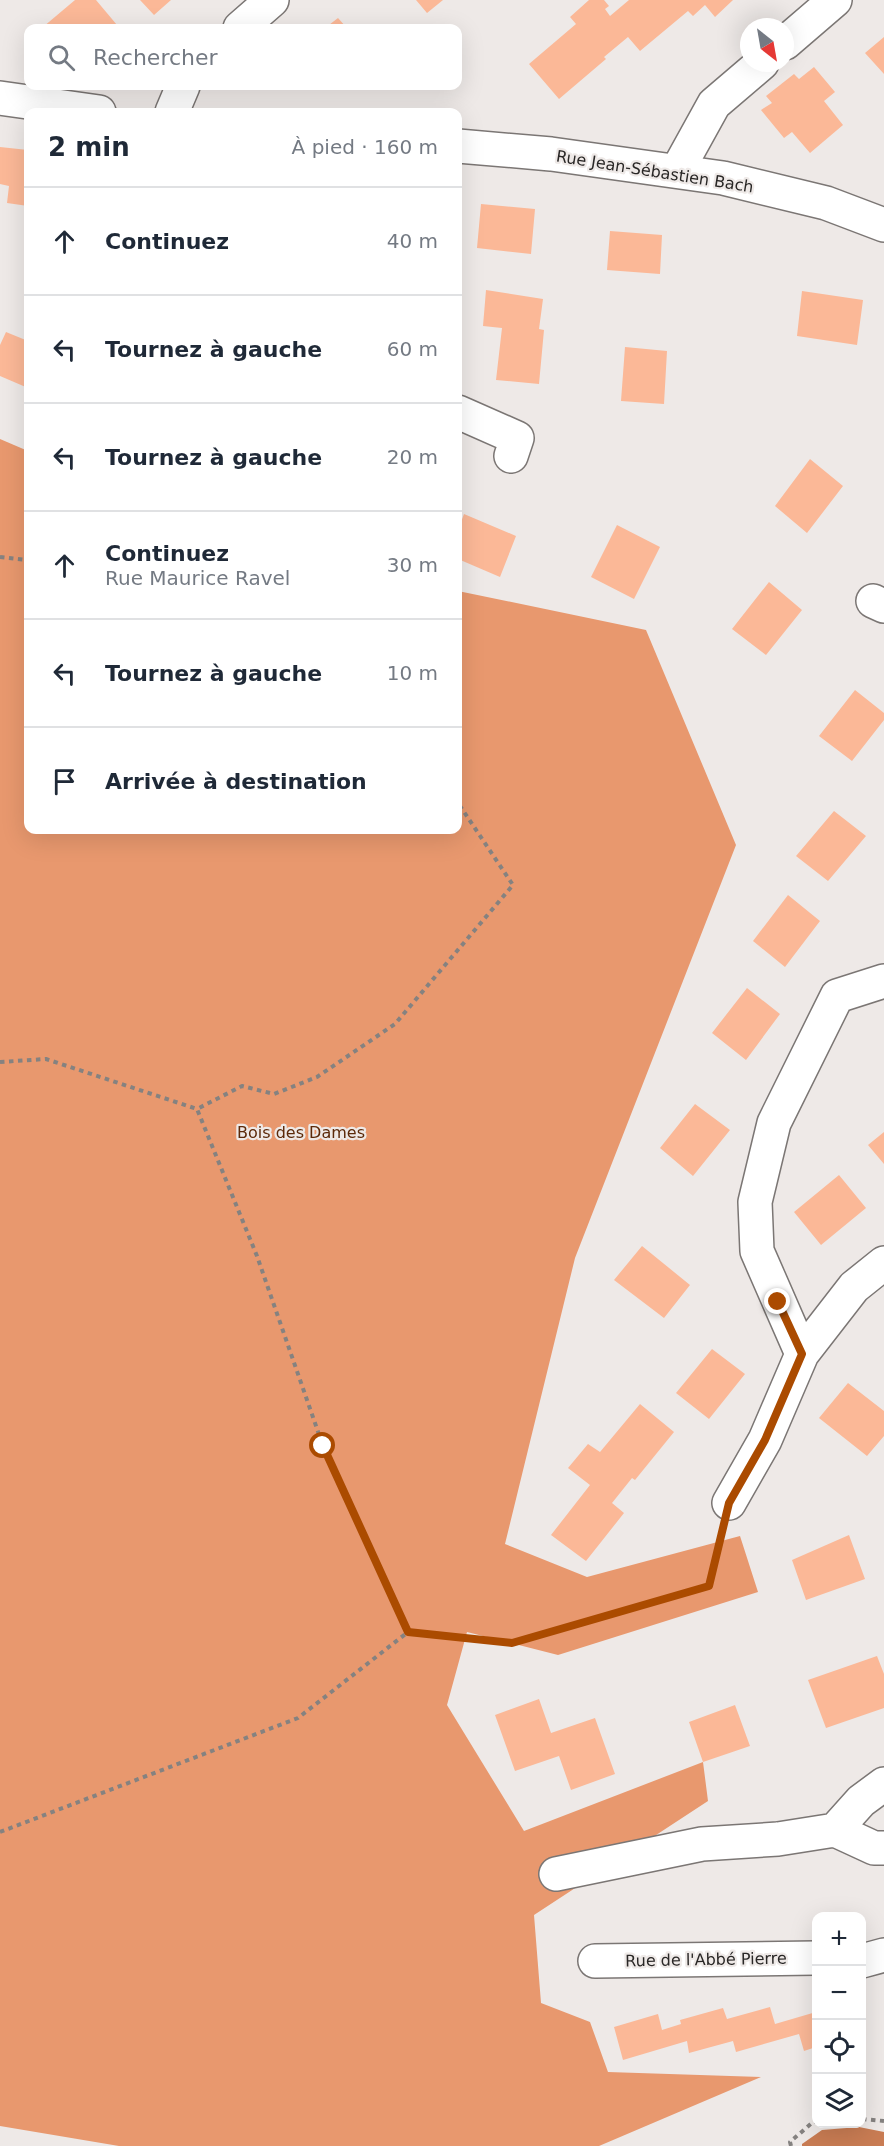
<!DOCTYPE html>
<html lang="fr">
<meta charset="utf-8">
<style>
:root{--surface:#fff;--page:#f6f6f7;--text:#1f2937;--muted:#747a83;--line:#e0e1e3}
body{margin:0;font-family:"DejaVu Sans",sans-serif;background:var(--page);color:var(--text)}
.controls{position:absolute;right:18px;bottom:18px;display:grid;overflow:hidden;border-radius:12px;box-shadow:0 6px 24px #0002}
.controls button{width:54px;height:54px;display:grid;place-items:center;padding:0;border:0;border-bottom:2px solid var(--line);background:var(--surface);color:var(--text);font:30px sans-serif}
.compass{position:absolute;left:740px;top:18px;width:54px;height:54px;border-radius:50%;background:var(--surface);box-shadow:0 6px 24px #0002;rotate:149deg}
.stop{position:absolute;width:18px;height:18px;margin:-14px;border:4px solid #ab4b00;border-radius:50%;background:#fff}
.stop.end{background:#ab4b00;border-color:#fff;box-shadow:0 2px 6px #0008}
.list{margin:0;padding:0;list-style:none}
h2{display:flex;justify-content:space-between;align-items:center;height:78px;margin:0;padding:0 24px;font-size:26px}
h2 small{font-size:20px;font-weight:400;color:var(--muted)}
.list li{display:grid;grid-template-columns:39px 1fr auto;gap:18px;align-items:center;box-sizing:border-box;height:108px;padding:0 24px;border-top:2px solid var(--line)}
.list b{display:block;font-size:22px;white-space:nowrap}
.list p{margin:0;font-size:20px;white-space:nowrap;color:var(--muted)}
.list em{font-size:20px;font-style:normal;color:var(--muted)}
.icon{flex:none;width:33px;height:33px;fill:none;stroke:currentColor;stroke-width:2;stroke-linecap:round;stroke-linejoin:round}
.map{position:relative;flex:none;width:884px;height:2146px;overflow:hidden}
.search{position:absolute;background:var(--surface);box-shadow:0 6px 24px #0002;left:24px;top:24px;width:438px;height:66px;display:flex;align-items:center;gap:15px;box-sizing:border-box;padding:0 21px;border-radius:12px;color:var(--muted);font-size:22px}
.panel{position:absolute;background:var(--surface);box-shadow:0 6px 24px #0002;left:24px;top:108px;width:438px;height:726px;border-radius:12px}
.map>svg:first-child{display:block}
.forest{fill:#e8986e}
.water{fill:#c97c53}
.building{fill:#fbb897}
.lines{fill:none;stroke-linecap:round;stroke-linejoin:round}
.minor-casing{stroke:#7b7674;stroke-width:36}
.path{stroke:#858280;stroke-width:4;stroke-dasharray:4.5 4.5;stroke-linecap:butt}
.minor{stroke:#fff;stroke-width:33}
.route{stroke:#ab4b00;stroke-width:8}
.labels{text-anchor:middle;stroke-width:4.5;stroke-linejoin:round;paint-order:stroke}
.street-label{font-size:16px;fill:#292726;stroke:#eee9e7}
.park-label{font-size:16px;fill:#5c2909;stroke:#eee9e7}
</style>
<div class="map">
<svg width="884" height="2146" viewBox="0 0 884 2146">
<rect width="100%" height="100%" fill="#eee9e7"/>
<!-- forest -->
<path class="forest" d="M 0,439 L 28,451 L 28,830 L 458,830 L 458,591 L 646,630 L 736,845 L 575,1258 L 505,1544 L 587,1577 L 740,1536 L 758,1592 L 558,1655 L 467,1632 L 447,1705 L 524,1831 L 703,1762 L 708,1801 L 534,1915 L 541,2003 L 590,2022 L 608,2072 L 761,2077 L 599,2146 L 119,2146 L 0,2126 Z"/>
<!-- water -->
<path class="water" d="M 859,2127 L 884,2132 L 884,2146 L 802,2146 L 802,2144 L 822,2130 Z"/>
<!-- building -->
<path class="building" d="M 75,0 L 96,0 L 117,25 L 113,28 L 45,28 L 43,27 Z
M 140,0 L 171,0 L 154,15 Z
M 416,0 L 443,0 L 427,13 Z
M 589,0 L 604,0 L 609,6 L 605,9 L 610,16 L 629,0 L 733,0 L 715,17 L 705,5 L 693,16 L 688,11 L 640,51 L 628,37 L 604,57 L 606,59 L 559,99 L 529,64 L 576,24 L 570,17 Z
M 338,18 L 347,28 L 325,28 Z
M 884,37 L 884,74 L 865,53 Z
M 814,67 L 835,92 L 824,101 L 843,125 L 810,153 L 792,132 L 784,138 L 761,110 L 772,103 L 766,96 L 794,74 L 799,79 Z
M 0,147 L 28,150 L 28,206 L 7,203 L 9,186 L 0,184 Z
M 481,204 L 535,209 L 531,254 L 477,248 Z
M 610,231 L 662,235 L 660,274 L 607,270 Z
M 486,290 L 543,299 L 539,329 L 544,330 L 539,384 L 496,380 L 502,328 L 483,326 Z
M 802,291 L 863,300 L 857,345 L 797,336 Z
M 6,332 L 28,341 L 28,388 L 0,376 L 0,345 Z
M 625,347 L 667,351 L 664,404 L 621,401 Z
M 810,459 L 843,486 L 807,533 L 775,506 Z
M 464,514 L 516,536 L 500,577 L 458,559 L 458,530 Z
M 617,525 L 660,547 L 634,599 L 591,577 Z
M 769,582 L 802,610 L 766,655 L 732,629 Z
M 855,690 L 884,713 L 884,720 L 852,761 L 819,736 Z
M 834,811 L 866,836 L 828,881 L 796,856 Z
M 788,895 L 820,921 L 785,967 L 753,941 Z
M 747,988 L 780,1014 L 746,1060 L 712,1033 Z
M 695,1104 L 730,1130 L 693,1176 L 660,1148 Z
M 884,1132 L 884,1164 L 868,1145 Z
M 839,1175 L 866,1208 L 821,1245 L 794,1212 Z
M 642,1246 L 690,1285 L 664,1318 L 614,1280 Z
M 712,1349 L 745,1374 L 709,1419 L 676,1393 Z
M 848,1383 L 884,1411 L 884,1436 L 867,1456 L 819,1418 Z
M 640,1404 L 674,1432 L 635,1480 L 632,1478 L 612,1503 L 624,1513 L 586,1561 L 551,1535 L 590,1485 L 568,1468 L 588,1444 L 600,1452 Z
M 849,1535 L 865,1579 L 806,1600 L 792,1560 Z
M 877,1656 L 884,1674 L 884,1708 L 826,1728 L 808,1680 Z
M 539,1699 L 551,1733 L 595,1718 L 615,1774 L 571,1790 L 559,1756 L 515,1771 L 495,1715 Z
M 735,1705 L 750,1746 L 703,1762 L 689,1722 Z
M 770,2007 L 775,2024 L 816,2012 L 816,2047 L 804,2051 L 799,2034 L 736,2052 L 733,2041 L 689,2053 L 687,2041 L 623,2060 L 614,2027 L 658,2014 L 662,2030 L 681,2024 L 680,2020 L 723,2008 L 727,2019 Z"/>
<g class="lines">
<!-- minor casing -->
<g class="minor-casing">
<path id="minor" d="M 240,28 L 272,0
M 785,43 L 835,0
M 0,98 L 99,112
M 172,112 L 183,86
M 458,146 L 551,154 L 723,178 L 826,203 L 884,225
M 677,171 L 714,104 L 762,63
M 458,412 L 517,438 L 511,456
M 873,601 L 884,606
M 802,1354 L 757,1251 L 755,1202 L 774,1123 L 837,996 L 884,981
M 729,1503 L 765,1440 L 802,1354 L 854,1287 L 884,1263
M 835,1830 L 861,1801 L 884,1784
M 556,1874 L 702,1844 L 778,1839 L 835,1830 L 874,1848 L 884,1848
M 595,1961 L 816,1958
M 862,1961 L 884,1955"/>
</g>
<!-- path -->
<path class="path" d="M 0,557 L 28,560
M 0,1062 L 46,1059 L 197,1109
M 408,1632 L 511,1643 L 709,1586 L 721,1536
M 0,1832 L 298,1718 L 408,1632 L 323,1446 L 257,1256 L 197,1109 L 242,1086 L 274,1094 L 317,1077 L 395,1024 L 513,885 L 458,803
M 862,2119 L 884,2121
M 791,2146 L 790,2142 L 813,2122 L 816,2122"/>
<!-- minor -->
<use href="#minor" class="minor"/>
</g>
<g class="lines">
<!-- route -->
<path class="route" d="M 323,1446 L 408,1632 L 512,1643 L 709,1586 L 729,1503 L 765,1440 L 802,1354 L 778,1302"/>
</g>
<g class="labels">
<!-- street labels -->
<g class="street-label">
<text transform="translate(655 171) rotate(9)" y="6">Rue Jean-Sébastien Bach</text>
<text transform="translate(706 1959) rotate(-1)" y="6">Rue de l'Abbé Pierre</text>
</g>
<!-- park labels -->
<g class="park-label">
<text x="301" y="1138">Bois des Dames</text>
</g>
</g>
</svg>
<div class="controls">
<button>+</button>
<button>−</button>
<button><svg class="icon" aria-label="locate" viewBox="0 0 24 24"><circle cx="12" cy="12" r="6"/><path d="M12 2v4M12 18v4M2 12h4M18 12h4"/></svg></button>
<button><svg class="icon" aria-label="layers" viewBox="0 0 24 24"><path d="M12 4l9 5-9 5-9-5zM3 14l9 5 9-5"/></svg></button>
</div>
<svg class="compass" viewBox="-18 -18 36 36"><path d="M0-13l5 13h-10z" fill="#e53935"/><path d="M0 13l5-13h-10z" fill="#747a83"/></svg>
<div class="stop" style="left:323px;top:1446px"></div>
<div class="stop end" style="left:778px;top:1302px"></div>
<div class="search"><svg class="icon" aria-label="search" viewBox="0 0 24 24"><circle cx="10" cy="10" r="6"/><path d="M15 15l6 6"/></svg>Rechercher</div>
<section class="panel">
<h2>2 min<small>À pied · 160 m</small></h2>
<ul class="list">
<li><svg class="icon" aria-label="ahead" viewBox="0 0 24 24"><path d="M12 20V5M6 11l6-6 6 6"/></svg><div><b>Continuez</b></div><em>40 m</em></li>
<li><svg class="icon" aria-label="left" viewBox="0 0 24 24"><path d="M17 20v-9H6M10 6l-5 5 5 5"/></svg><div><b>Tournez à gauche</b></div><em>60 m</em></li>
<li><svg class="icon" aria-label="left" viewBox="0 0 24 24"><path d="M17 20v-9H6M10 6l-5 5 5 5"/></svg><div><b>Tournez à gauche</b></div><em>20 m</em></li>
<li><svg class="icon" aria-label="ahead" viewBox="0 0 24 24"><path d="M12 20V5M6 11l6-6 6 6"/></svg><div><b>Continuez</b><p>Rue Maurice Ravel</p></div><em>30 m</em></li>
<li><svg class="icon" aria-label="left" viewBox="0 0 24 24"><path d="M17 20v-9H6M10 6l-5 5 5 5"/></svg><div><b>Tournez à gauche</b></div><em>10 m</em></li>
<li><svg class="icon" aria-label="arrive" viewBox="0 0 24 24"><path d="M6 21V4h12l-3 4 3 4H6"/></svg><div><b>Arrivée à destination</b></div></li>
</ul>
</section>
</div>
